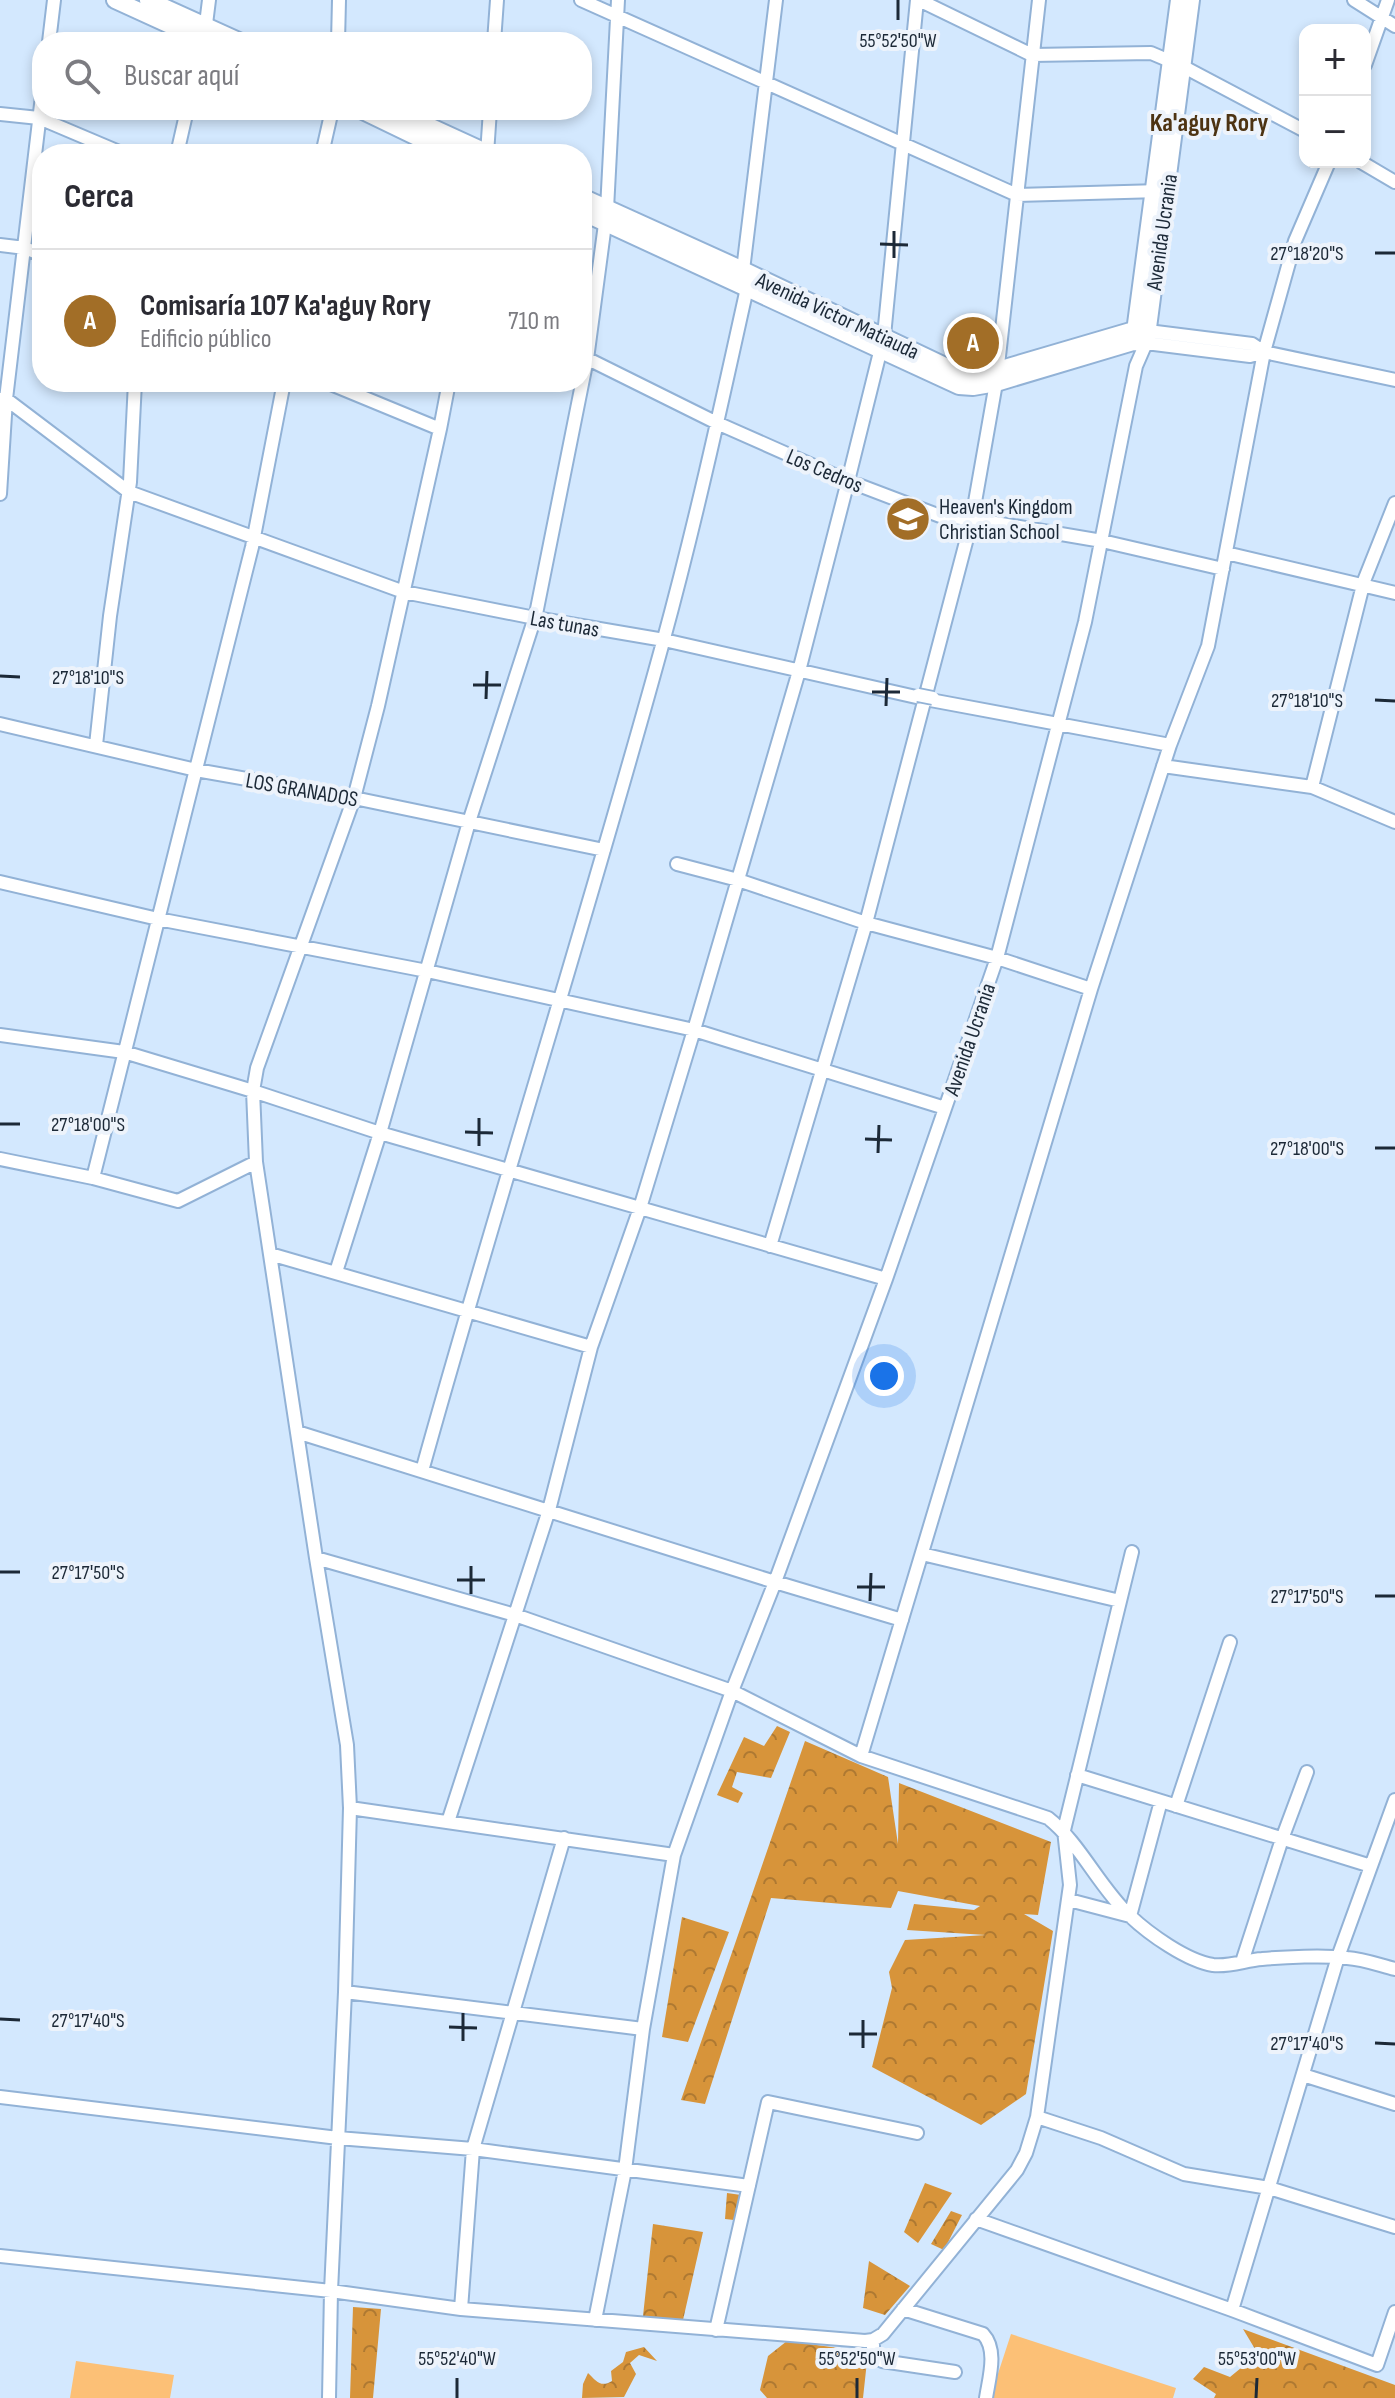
<!DOCTYPE html>
<html lang="es">
<meta charset="utf-8">
<style>
:root{--surface:#fff;--page:#f7f7f7;--text:#2b2b33;--muted:#7c7c81;--line:#e1e1e2;--accent:#a26e27}
body{margin:0;font-family:"Sofia Sans Condensed",sans-serif;background:var(--page);color:var(--text)}
.controls{position:absolute;right:24px;top:24px;display:grid;overflow:hidden;border-radius:16px;box-shadow:0 4px 12px #0003}
.controls button{width:72px;height:72px;display:grid;place-items:center;padding:0;border:0;border-bottom:2px solid var(--line);background:var(--surface);color:var(--text);font:40px sans-serif}
.you{position:absolute;left:884px;top:1376px;width:28px;height:28px;margin:-20px;border:6px solid #fff;border-radius:50%;background:#1a73e8;box-shadow:0 0 0 12px #1a73e833}
.badge{display:grid;place-items:center;width:52px;height:52px;border-radius:50%;background:var(--accent);color:#fff;font-size:26px;font-weight:700}
.pin{position:absolute;translate:-50% -50%;border:4px solid #fff;box-shadow:0 2px 8px #0006}
.list{margin:0;padding:0;list-style:none}
h2{display:flex;justify-content:space-between;align-items:center;height:104px;margin:0;padding:0 32px;font-size:34px}
h2 small{font-size:26px;font-weight:400;color:var(--muted)}
.list li{display:grid;grid-template-columns:52px 1fr auto;gap:24px;align-items:center;box-sizing:border-box;height:144px;padding:0 32px;border-top:2px solid var(--line)}
.list b{display:block;font-size:30px;white-space:nowrap}
.list p{margin:0;font-size:26px;white-space:nowrap;color:var(--muted)}
.list em{font-size:26px;font-style:normal;color:var(--muted)}
.icon{flex:none;width:44px;height:44px;fill:none;stroke:currentColor;stroke-width:2;stroke-linecap:round;stroke-linejoin:round}
.map{position:relative;flex:none;width:1395px;height:2398px;overflow:hidden}
.search{position:absolute;background:var(--surface);box-shadow:0 4px 12px #0003;left:32px;top:32px;width:560px;height:88px;display:flex;align-items:center;gap:20px;box-sizing:border-box;padding:0 28px;border-radius:32px;color:var(--muted);font-size:30px}
.panel{position:absolute;background:var(--surface);box-shadow:0 4px 12px #0003;left:32px;top:144px;width:560px;height:248px;border-radius:32px}
.map>svg:first-child{display:block}
.forest{fill:url(#forest-crowns)}
.garden{fill:#fcc076}
.lines{fill:none;stroke-linecap:round;stroke-linejoin:round}
.minor-casing{stroke:#92b2d6;stroke-width:16}
.major-casing{stroke:#92b2d6;stroke-width:20}
.minor{stroke:#fff;stroke-width:12}
.major{stroke:#fff;stroke-width:16}
.minor-bridge-casing{stroke:#92b2d6;stroke-width:16;stroke-linecap:butt}
.minor-bridge{stroke:#fff;stroke-width:12}
.ticks{fill:none;stroke:#1c2937;stroke-width:3}
.labels{text-anchor:middle;stroke-width:8;stroke-linejoin:round;paint-order:stroke}
.street-label{font-size:22px;fill:#1c2937;stroke:#edf3fb}
.poi-label{font-size:22px;fill:#1c2937;stroke:#edf3fb;text-anchor:start}
.quarter-label{font-size:26px;font-weight:bold;fill:#4d3312;stroke:#edf3fb}
.ticks-label{font-size:20px;text-anchor:middle;fill:#1c2937;stroke:#edf3fb;stroke-width:8;stroke-linejoin:round;paint-order:stroke}
</style>
<div class="map">
<svg width="1395" height="2398" viewBox="0 0 1395 2398">
<defs>
<pattern id="forest-crowns" width="20" height="18" patternUnits="userSpaceOnUse" patternTransform="scale(2)"><rect width="20" height="18" fill="#d7943a"/><path d="M2 6a3 3 0 1 1 6 0M12 15a3 3 0 1 1 6 0" fill="none" stroke="#ae7932"/></pattern>
</defs>
<rect width="100%" height="100%" fill="#d3e8fe"/>
<!-- forest -->
<path class="forest" d="M 777,1726 L 790,1732 L 771,1778 L 737,1772 L 732,1787 L 743,1793 L 738,1803 L 717,1795 L 744,1737 L 764,1746 Z
M 805,1741 L 888,1777 L 898,1844 L 899,1783 L 1051,1842 L 1038,1915 L 1024,1914 L 1053,1931 L 1026,2094 L 981,2125 L 872,2067 L 892,1988 L 889,1972 L 905,1940 L 986,1935 L 907,1930 L 914,1904 L 974,1910 L 980,1906 L 898,1891 L 891,1908 L 771,1898 L 705,2104 L 681,2100 Z
M 682,1917 L 729,1932 L 688,2042 L 662,2037 Z
M 925,2183 L 952,2193 L 918,2243 L 904,2232 Z
M 727,2193 L 741,2195 L 734,2220 L 725,2219 Z
M 951,2211 L 962,2215 L 944,2250 L 931,2244 Z
M 653,2224 L 703,2232 L 683,2320 L 643,2316 Z
M 869,2261 L 910,2286 L 885,2315 L 863,2308 Z
M 353,2307 L 381,2309 L 373,2398 L 350,2398 Z
M 1243,2329 L 1395,2385 L 1395,2398 L 1214,2398 L 1216,2394 L 1193,2379 L 1204,2367 L 1230,2377 L 1258,2354 Z
M 787,2341 L 868,2352 L 863,2398 L 767,2398 L 760,2390 L 768,2356 Z
M 644,2347 L 657,2361 L 639,2355 L 630,2363 L 636,2374 L 624,2397 L 582,2398 L 583,2384 L 588,2373 C 596,2381 601,2388 612,2381 L 611,2371 L 623,2362 L 626,2352 Z"/>
<!-- garden -->
<path class="garden" d="M 1011,2334 L 1176,2388 L 1173,2398 L 990,2398 Z
M 76,2361 L 174,2375 L 170,2398 L 70,2398 Z"/>
<g class="lines">
<!-- minor casing -->
<g class="minor-casing">
<path id="minor" d="M 581,0 L 1017,195 L 1160,191
M 919,0 L 1032,55 L 1151,53 L 1184,67 L 1305,131
M 1354,0 L 1395,26
M 205,32 L 209,0
M 49,42 L 54,0
M 338,42 L 339,0
M 494,42 L 497,0
M 1365,65 L 1388,0
M 0,114 L 39,118 L 124,154
M 177,154 L 187,110
M 322,154 L 332,110
M 487,154 L 490,110
M 1361,162 L 1395,182
M 0,245 L 25,248 L 42,255
M 1264,352 L 1395,380
M 582,356 L 717,423 L 848,481 L 940,516 L 972,519 L 1102,541 L 1223,569
M 326,382 L 440,429
M 0,399 L 6,399 L 129,492 L 404,592 L 535,618 L 664,640 L 925,699 L 1170,745
M 0,494 L 6,399 L 42,96
M 1226,553 L 1395,593
M 0,724 L 196,770 L 354,798 L 604,850
M 96,745 L 110,616 L 130,482 L 135,382
M 1163,766 L 1312,787 L 1395,822
M 1312,787 L 1364,581 L 1395,503
M 677,864 L 738,880 L 866,923 L 997,958 L 1091,989
M 0,882 L 158,919 L 427,971 L 694,1030 L 945,1108
M 0,1035 L 124,1052 L 253,1091 L 380,1133 L 886,1279
M 0,1159 L 93,1178 L 178,1201 L 256,1162
M 93,1178 L 252,547 L 284,382
M 770,1246 L 866,923 L 972,519 L 996,383 L 1039,0
M 270,1254 L 591,1347
M 336,1272 L 380,1133 L 469,822 L 536,614 L 587,359 L 607,209 L 618,0
M 297,1432 L 775,1582 L 902,1620
M 422,1471 C 499,1194 587,920 663,642 C 695,525 721,406 747,288 L 743,270 L 776,0
M 922,1554 L 1120,1601
M 316,1558 L 515,1615 L 732,1691 L 861,1756 L 1048,1818 C 1080,1843 1099,1887 1130,1916 C 1149,1934 1187,1961 1213,1965 C 1230,1967 1246,1960 1262,1959 C 1284,1957 1325,1955 1347,1958 C 1363,1959 1379,1965 1395,1969
M 861,1756 L 1091,989 L 1170,745 L 1208,646 L 1264,352 L 1295,241 L 1329,162
M 1077,1775 L 1371,1866
M 1176,1806 L 1230,1642
M 350,1808 L 674,1855
M 448,1822 L 549,1510 L 591,1347 L 640,1208 L 694,1030 L 799,671 L 848,481 L 884,336 L 917,0
M 1069,1900 L 1130,1916 L 1161,1801
M 1242,1962 L 1282,1839 L 1307,1772
M 345,1992 L 643,2029
M 1303,2075 L 1395,2104
M 0,2097 L 338,2138 L 473,2149 L 749,2186
M 1037,2117 L 1101,2138 L 1184,2174 L 1269,2188 L 1395,2227
M 976,2219 L 1232,2310 L 1377,2365 L 1395,2312
M 0,2256 L 331,2291 L 461,2309 L 865,2341 L 873,2340 L 883,2334 L 1017,2170 L 1026,2153 L 1037,2117 L 1070,1885 L 1064,1830 L 1132,1552
M 461,2309 L 473,2149 L 564,1838
M 903,2309 L 983,2334 C 998,2350 989,2378 986,2398
M 1232,2310 L 1338,1957 L 1395,1800
M 595,2320 L 625,2170 L 643,2029 L 674,1855 L 732,1691 L 775,1582 L 886,1279 L 997,958 L 1085,622 L 1136,366 L 1146,343 L 1250,356 L 1264,352 L 1252,344 L 1148,331
M 716,2330 L 768,2102 L 917,2133
M 873,2340 L 873,2354 L 882,2361 L 955,2372
M 329,2398 L 331,2291 L 345,1992 L 350,1808 L 347,1745 L 316,1558 L 256,1162 L 253,1091 L 257,1068 L 354,798 L 378,706 L 440,429 L 449,382"/>
</g>
<!-- major casing -->
<g class="major-casing">
<path id="major" d="M 115,0 L 207,42
M 148,0 L 241,42
M 361,110 L 452,154
M 394,110 L 490,154
M 582,197 L 743,270 L 947,367 L 964,372 L 998,370 L 1134,330 L 1148,331
M 582,212 L 959,386 L 973,387 L 996,383 L 1133,342 L 1146,343 L 1191,0
M 1134,339 L 1179,0"/>
</g>
<!-- minor -->
<use href="#minor" class="minor"/>
<!-- major -->
<use href="#major" class="major"/>
<!-- minor-bridge casing -->
<g class="minor-bridge-casing">
<path id="minor-bridge" d="M 918,695 L 933,698"/>
</g>
<!-- minor-bridge -->
<use href="#minor-bridge" class="minor-bridge"/>
</g>
<!-- ticks -->
<path class="ticks" d="M 898,20 L 898,0M 880,244 L 908,245M 1375,253 L 1395,253M 894,258 L 894,231M 0,676 L 20,677M 473,685 L 501,685M 872,692 L 900,692M 486,699 L 487,671M 1375,700 L 1395,701M 886,706 L 887,678M 0,1124 L 20,1124M 465,1132 L 493,1133M 865,1139 L 892,1140M 479,1146 L 479,1118M 1375,1148 L 1395,1148M 878,1153 L 879,1125M 0,1572 L 20,1572M 457,1580 L 485,1580M 857,1587 L 885,1587M 471,1594 L 471,1566M 1375,1596 L 1395,1596M 870,1601 L 871,1573M 0,2019 L 20,2020M 449,2027 L 477,2028M 849,2034 L 877,2034M 463,2041 L 463,2013M 1375,2043 L 1395,2044M 863,2048 L 863,2020M 457,2398 L 457,2378M 857,2398 L 857,2378M 1256,2398 L 1257,2378"/>
<!-- icons -->
<defs>
<g id="school-disc" transform="scale(2.3)"><circle r="9.5" fill="#a26e27" stroke="#edf3fb"/><path d="M0-5L7-2L0 1L-7-2ZM-4 1L0 2.5L4 1V4Q0 6-4 4Z" fill="#fff"/></g>
</defs>
<g fill-rule="evenodd">
<use href="#school-disc" x="908" y="519"/>
</g>
<g class="labels">
<!-- street labels -->
<g class="street-label">
<text transform="translate(1161 232) rotate(-82)" y="8">Avenida Ucrania</text>
<text transform="translate(838 315) rotate(25)" y="8">Avenida Victor Matiauda</text>
<text transform="translate(825 470) rotate(23)" y="8">Los Cedros</text>
<text transform="translate(565 623) rotate(10)" y="8">Las tunas</text>
<text transform="translate(302 789) rotate(10)" y="8">LOS GRANADOS</text>
<text transform="translate(969 1039) rotate(-71)" y="8">Avenida Ucrania</text>
</g>
<!-- poi labels -->
<g class="poi-label">
<text x="939" y="514">Heaven's Kingdom<tspan x="939" dy="25">Christian School</tspan></text>
</g>
<!-- quarter labels -->
<g class="quarter-label">
<text x="1209" y="131">Ka'aguy Rory</text>
</g>
</g>
<g class="ticks-label">
<text x="898" y="47">55°52'50"W</text>
<text x="1307" y="260">27°18'20"S</text>
<text x="88" y="684">27°18'10"S</text>
<text x="1307" y="707">27°18'10"S</text>
<text x="88" y="1131">27°18'00"S</text>
<text x="1307" y="1155">27°18'00"S</text>
<text x="88" y="1579">27°17'50"S</text>
<text x="1307" y="1603">27°17'50"S</text>
<text x="88" y="2027">27°17'40"S</text>
<text x="1307" y="2050">27°17'40"S</text>
<text x="457" y="2365">55°52'40"W</text>
<text x="857" y="2365">55°52'50"W</text>
<text x="1257" y="2365">55°53'00"W</text>
</g>
</svg>
<div class="controls">
<button>+</button>
<button>−</button>
</div>
<div class="you"></div>
<div class="pin badge" style="left:973px;top:343px">A</div>
<div class="search"><svg class="icon" aria-label="search" viewBox="0 0 24 24"><circle cx="10" cy="10" r="6"/><path d="M15 15l6 6"/></svg>Buscar aquí</div>
<section class="panel">
<h2>Cerca<small></small></h2>
<ul class="list">
<li><span class="badge">A</span><div><b>Comisaría 107 Ka'aguy Rory</b><p>Edificio público</p></div><em>710 m</em></li>
</ul>
</section>
</div>
